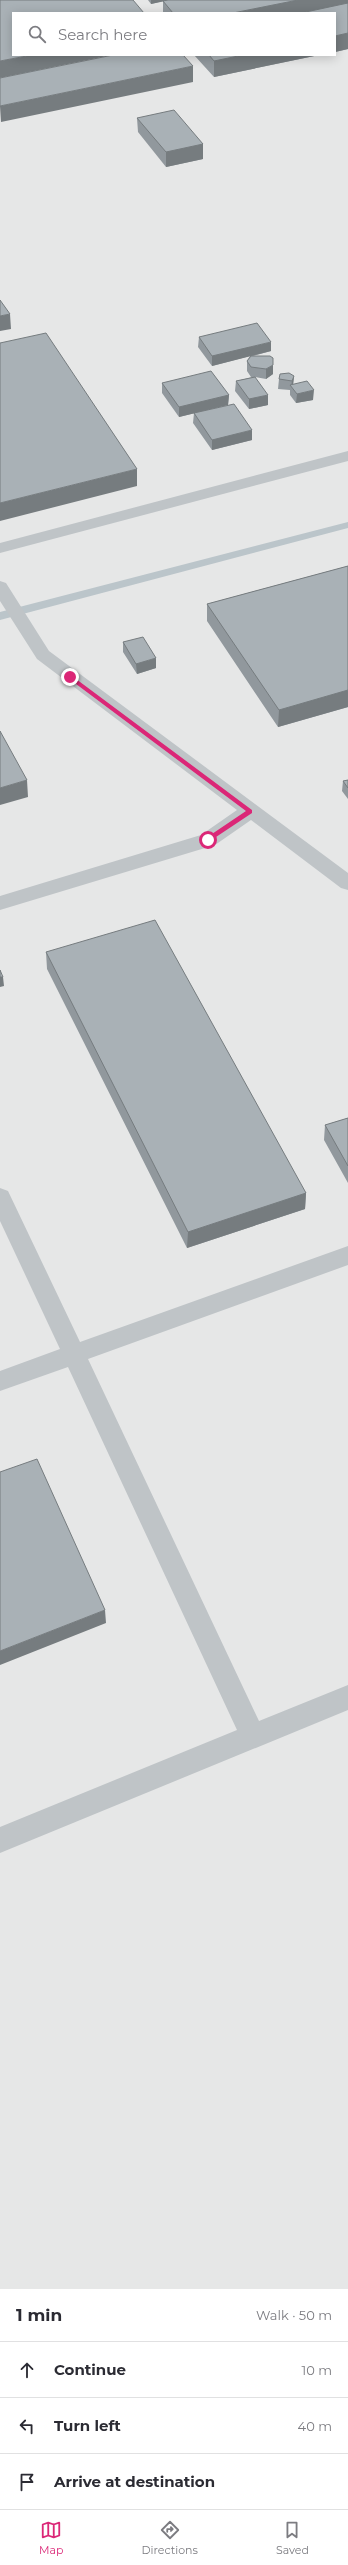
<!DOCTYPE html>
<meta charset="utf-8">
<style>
:root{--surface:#fff;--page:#f7f7f7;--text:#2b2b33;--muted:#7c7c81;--line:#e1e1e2;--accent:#db2777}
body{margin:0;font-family:Montserrat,sans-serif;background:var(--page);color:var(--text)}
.stop{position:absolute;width:12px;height:12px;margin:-9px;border:3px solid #db2777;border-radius:50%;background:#fff}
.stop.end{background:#db2777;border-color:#fff;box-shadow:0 1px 4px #0008}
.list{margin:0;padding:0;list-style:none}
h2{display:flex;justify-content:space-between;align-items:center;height:52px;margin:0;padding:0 16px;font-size:17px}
h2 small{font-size:13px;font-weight:400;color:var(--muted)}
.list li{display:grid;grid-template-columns:26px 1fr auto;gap:12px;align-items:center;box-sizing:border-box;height:56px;padding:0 16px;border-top:1px solid var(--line)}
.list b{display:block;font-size:15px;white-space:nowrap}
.list em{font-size:13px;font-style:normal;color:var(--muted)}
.icon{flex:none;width:22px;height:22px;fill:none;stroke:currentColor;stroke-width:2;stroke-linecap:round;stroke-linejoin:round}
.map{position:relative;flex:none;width:348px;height:2289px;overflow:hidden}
.search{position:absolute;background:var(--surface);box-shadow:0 2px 10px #0003;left:12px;right:12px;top:12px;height:44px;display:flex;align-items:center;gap:10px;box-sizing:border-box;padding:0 14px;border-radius:0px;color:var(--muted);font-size:15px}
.sheet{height:220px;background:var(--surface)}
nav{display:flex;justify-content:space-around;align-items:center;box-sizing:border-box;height:56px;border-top:1px solid var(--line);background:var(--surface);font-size:11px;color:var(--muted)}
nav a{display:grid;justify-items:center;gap:2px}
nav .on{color:var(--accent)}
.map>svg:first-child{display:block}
.built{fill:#e6e7e7;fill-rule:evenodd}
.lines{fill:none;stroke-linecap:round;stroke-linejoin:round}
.stream{fill:#bbc5ca;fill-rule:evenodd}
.service{fill:#bfc4c7;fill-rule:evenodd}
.wall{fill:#91989d}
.shaded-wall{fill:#767c7f}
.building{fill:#a9b1b6;stroke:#767c7f}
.route{fill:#db2777}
</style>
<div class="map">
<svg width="348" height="2289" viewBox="0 0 348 2289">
<rect width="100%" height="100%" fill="#f8f8f6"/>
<!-- built -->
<path class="built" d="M 0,0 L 348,0 L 348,2289 L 0,2289 ZM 13,13 L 335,13 L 335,55 L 13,55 Z"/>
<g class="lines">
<!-- stream -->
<path class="stream" d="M 348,522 L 348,528 L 0,620 L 0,612 Z"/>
<!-- service -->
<path class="service" d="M 348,451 L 348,461 L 0,553 L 0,543 Z
M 0,581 L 6,583 L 49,651 L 348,873 L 348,890 L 341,888 L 251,820 L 215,845 L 0,910 L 0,896 L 201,835 L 237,810 L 37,659 L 0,601 Z
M 0,1188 L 8,1191 L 80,1342 L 348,1246 L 348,1265 L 88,1359 L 259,1721 L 348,1685 L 348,1710 L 0,1853 L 0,1827 L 237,1730 L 68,1367 L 0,1391 L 0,1371 L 60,1349 L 0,1221 Z"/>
</g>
<!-- wall -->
<path class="wall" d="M 148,0 L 348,0 L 348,49 L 335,52 L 335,13 L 163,13 L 163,1 L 151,4 Z
M 194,55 L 319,55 L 214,77 Z
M 137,118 L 203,144 L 203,159 L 166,167 L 138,132 Z
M 199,337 L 271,351 L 253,356 L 273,374 L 266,379 L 255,377 L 268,405 L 249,409 L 235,391 L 236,381 L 253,377 L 251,377 L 247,371 L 247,361 L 250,356 L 212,366 L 198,347 Z
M 294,376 L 293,384 L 313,400 L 296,403 L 290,395 L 290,390 L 278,389 L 279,379 Z
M 162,383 L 229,395 L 228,405 L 179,417 L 162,393 Z
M 194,413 L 252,440 L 212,450 L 193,423 Z
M 348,566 L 348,707 L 278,727 L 207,621 L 207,604 Z
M 123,642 L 156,668 L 137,674 L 123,652 Z
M 348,780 L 348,799 L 342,791 L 343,781 Z
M 46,952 L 306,1193 L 305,1209 L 187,1248 L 47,969 Z
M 348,1118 L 348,1183 L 324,1140 L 325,1125 Z"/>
<!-- shaded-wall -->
<path class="shaded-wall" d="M 151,0 L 170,0 L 151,4 Z
M 298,0 L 348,0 L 348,5 L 310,13 L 233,13 Z
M 348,33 L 348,49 L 335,52 L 335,36 Z
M 32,55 L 112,55 L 0,78 L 0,61 Z
M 243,55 L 319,55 L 214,77 L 214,61 Z
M 193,66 L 193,82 L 1,122 L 0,106 Z
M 203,144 L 203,159 L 166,167 L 166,152 Z
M 10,314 L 11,329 L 0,331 L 0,316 Z
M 271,342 L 271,351 L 212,366 L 212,356 Z
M 273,365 L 273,374 L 266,379 L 266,369 Z
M 294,376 L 293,386 L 291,386 L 292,381 Z
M 314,390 L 313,400 L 296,403 L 297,394 Z
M 229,395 L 228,405 L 179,417 L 179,407 Z
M 268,395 L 268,405 L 249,409 L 249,399 Z
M 252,430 L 252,440 L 212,450 L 212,440 Z
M 137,469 L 137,486 L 0,521 L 0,503 Z
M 156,658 L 156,668 L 137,674 L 136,664 Z
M 348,690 L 348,707 L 278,727 L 279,710 Z
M 27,780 L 28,797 L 0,805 L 0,788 Z
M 0,977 L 3,977 L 4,986 L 0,987 Z
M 306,1193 L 305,1209 L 187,1248 L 188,1232 Z
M 105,1610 L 106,1623 L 0,1665 L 0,1651 Z"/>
<!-- building -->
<path class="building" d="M 0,0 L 133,0 L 144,13 L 13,13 L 13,55 L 32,55 L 0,61 Z
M 168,0 L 298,0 L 233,13 L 173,13 L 163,1 Z
M 348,3 L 348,33 L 335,36 L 335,13 L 301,13 Z
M 113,55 L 183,55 L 193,66 L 0,106 L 0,78 Z
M 209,55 L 243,55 L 214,61 Z
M 174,110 L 203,144 L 166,152 L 137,118 Z
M 0,300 L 10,314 L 0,316 Z
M 257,323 L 271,342 L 212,356 L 199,337 Z
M 46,333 L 137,469 L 0,503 L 0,343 Z
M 251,356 L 270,356 L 273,358 L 273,365 L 266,369 L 251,367 L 247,361 Z
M 211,371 L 229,395 L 179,407 L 162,383 Z
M 289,373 L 294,376 L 292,381 L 279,379 L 280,374 Z
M 255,377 L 268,395 L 249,399 L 236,381 Z
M 307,381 L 314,390 L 297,394 L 290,385 Z
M 234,404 L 252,430 L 212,440 L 194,413 Z
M 348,566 L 348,690 L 279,710 L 207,604 Z
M 143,637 L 156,658 L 136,664 L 123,642 Z
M 0,731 L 27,780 L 0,788 Z
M 348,780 L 348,788 L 343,781 Z
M 155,920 L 306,1193 L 188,1232 L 46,952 Z
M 0,970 L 3,977 L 0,977 Z
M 348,1118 L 348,1166 L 325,1125 Z
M 37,1459 L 105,1610 L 0,1651 L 0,1472 Z"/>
<!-- route -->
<path class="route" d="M 68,676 L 72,676 L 252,810 L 252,813 L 210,841 L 206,841 L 206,838 L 246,811 L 68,678 Z"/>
</svg>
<div class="stop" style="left:208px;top:840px"></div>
<div class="stop end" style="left:70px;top:677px"></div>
<div class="search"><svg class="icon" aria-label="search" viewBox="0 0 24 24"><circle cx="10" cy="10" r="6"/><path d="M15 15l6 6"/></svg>Search here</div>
</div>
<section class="sheet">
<h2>1 min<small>Walk · 50 m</small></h2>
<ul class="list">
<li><svg class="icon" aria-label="ahead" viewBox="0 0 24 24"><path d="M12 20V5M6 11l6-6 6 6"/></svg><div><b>Continue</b></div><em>10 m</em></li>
<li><svg class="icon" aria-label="left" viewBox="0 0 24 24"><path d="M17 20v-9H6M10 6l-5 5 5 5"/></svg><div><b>Turn left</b></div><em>40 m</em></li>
<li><svg class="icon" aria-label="arrive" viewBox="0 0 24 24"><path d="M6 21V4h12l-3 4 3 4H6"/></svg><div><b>Arrive at destination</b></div></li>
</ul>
</section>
<nav>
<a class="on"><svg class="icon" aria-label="map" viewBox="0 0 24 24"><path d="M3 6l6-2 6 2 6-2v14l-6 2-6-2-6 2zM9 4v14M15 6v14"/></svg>Map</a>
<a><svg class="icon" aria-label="directions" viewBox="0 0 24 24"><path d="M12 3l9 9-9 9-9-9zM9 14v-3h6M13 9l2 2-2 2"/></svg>Directions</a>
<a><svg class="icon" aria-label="saved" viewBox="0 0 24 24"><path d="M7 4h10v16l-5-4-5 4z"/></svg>Saved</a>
</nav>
